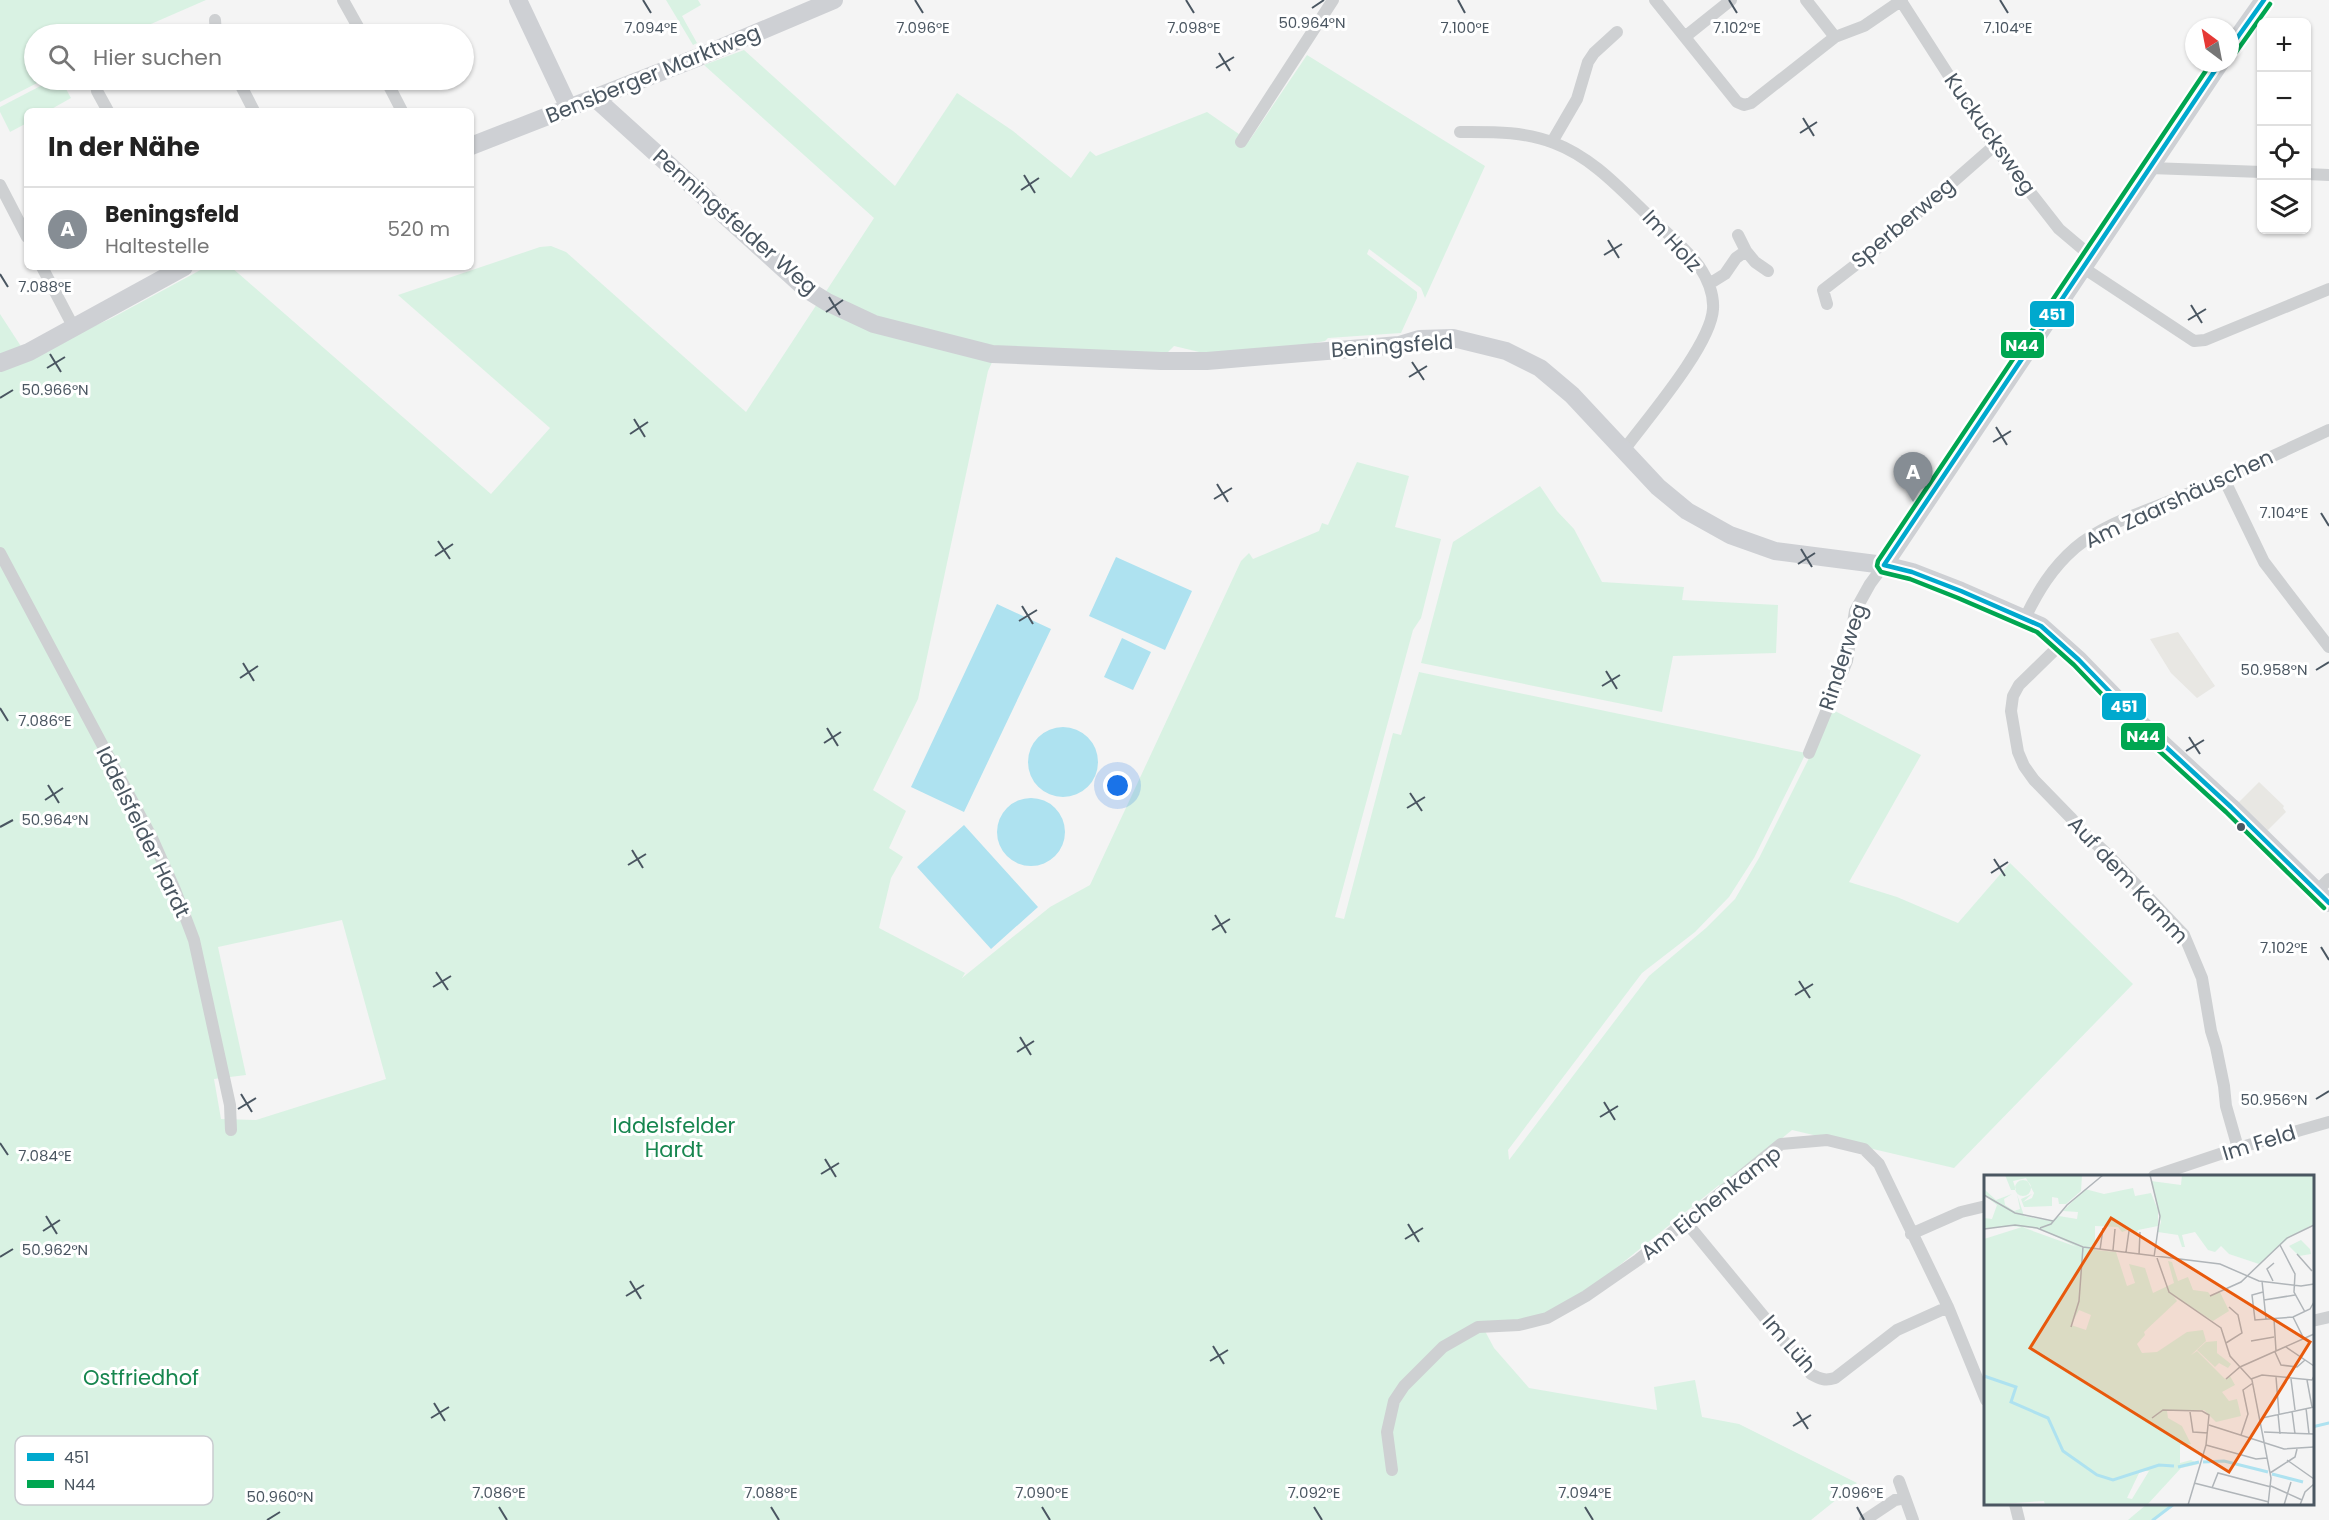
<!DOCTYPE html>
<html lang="de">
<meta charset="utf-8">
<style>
:root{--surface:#fff;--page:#f6f6f6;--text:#222;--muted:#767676;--line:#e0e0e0;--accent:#868d94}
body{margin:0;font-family:Poppins,sans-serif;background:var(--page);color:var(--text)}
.controls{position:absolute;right:18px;top:18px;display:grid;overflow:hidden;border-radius:9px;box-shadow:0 2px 4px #0004}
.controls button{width:54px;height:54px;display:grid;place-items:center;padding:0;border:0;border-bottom:2px solid var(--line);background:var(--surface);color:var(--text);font:30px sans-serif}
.compass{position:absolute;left:2185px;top:18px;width:54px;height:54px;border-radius:50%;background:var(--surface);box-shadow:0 2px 4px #0004;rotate:328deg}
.you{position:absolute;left:1118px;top:786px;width:21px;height:21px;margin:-15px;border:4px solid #fff;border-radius:50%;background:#1a73e8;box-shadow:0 0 0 9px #1a73e833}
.badge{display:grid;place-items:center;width:39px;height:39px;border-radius:50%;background:var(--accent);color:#fff;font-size:20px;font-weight:700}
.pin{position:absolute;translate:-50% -50px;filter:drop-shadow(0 2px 3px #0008)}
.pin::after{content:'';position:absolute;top:32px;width:21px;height:18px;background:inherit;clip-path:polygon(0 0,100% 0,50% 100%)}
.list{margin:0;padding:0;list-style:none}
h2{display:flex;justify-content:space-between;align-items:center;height:78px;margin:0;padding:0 24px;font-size:26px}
h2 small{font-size:20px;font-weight:400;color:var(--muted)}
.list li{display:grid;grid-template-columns:39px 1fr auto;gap:18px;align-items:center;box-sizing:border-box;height:84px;padding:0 24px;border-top:2px solid var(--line)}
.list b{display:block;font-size:22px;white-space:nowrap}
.list p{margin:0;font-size:20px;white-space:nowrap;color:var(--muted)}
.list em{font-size:20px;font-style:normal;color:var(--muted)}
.icon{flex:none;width:33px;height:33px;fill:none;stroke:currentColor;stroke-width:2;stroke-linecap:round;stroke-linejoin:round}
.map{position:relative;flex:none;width:2329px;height:1520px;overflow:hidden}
.search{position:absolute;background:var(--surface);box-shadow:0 2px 4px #0004;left:24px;top:24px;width:450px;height:66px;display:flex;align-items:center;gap:15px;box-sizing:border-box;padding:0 21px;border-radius:33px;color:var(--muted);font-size:22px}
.panel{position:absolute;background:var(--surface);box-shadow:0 2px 4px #0004;left:24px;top:108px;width:450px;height:162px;border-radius:9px}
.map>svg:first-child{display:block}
.commercial{fill:#e8e7e3}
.green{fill:#d9f2e3;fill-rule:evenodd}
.water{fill:#aee2f0}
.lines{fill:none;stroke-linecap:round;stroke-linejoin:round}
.stream{stroke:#aee2f0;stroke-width:3}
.street{stroke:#ced0d2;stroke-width:12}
.secondary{stroke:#ced0d4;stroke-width:18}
.bus-1-casing{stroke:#fff;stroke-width:9}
.bus-2-casing{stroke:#fff;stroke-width:9}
.bus-1{stroke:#00a9ce;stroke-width:4.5}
.bus-2{stroke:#00a651;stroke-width:4.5}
.ticks{fill:none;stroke:#4a5661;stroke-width:2}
.bus-dot{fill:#4a5661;stroke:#fff;stroke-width:2}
.labels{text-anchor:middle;stroke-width:6;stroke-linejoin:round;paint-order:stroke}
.street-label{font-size:21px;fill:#4a5661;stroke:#fff}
.park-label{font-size:21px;fill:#17864f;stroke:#fff}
.inset-river{fill:none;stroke:#aee2f0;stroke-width:3}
.inset-road{fill:none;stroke:#b0b5b9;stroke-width:1.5}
.view{fill:#e8590c;fill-opacity:0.15;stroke:#e8590c;stroke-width:3}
.inset-edge{fill:none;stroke:#4a5661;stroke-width:3}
.key{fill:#fff;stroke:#c9ccd0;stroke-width:1.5}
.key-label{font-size:16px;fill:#4a5661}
.ticks-label{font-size:15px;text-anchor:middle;fill:#4a5661;stroke:#fff;stroke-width:6;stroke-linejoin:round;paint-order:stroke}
.line-badge{stroke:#fff;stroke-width:2}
.badge-label{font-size:16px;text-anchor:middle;font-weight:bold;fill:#fff}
</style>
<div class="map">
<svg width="2329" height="1520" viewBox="0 0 2329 1520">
<rect width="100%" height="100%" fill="#f4f4f4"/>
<!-- commercial -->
<path class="commercial" d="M 2178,632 L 2215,686 L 2197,698 L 2171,673 L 2150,639 Z
M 2259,782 L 2284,806 L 2283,808 L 2286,812 L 2267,831 L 2238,803 Z"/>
<!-- green -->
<path class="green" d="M 0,0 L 206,0 L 128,34 L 34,34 L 34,80 L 43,80 L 0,102 Z
M 666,0 L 698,0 L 701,5 L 682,16 L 697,43 L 693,45 Z
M 744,50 L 895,186 L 957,93 L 1013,131 L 1071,178 L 1090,151 L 1096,156 L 1207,112 L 1249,141 L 1307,55 L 1485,166 L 1425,298 L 1421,288 L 1369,249 L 1367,254 L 1417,292 L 1417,298 L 1401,333 L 1328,338 L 1325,341 L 1281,350 L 1212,355 L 1174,346 L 1164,356 L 1000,349 L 927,334 L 823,296 L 874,218 L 704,65 Z
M 52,80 L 61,80 L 71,98 L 48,111 L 27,111 L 27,123 L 10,132 L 0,112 L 0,107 Z
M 551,246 L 566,252 L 746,412 L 817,304 L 995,356 L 988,371 L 918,699 L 873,790 L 906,811 L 889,848 L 903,857 L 891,878 L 879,928 L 965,973 L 962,978 L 1050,907 L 1090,885 L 1241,561 L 1249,553 L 1253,559 L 1319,531 L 1322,523 L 1328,525 L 1357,462 L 1409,476 L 1395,527 L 1441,539 L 1421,618 L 1413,630 L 1335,917 L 1344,919 L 1393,733 L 1401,735 L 1419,672 L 1806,753 L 1754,858 L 1729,897 L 1695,932 L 1642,973 L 1508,1150 L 1509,1160 L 1649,976 L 1706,928 L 1735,899 L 1759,858 L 1833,710 L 1921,755 L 1849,882 L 1897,897 L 1958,923 L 2010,863 L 2133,984 L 1954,1168 L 1792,1130 L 1721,1188 L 1719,1185 L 1574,1302 L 1533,1319 L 1485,1331 L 1494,1348 L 1529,1388 L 1657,1410 L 1654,1387 L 1695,1380 L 1702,1417 L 1739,1424 L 1857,1483 L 1811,1520 L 0,1520 L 0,366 L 110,319 L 206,267 L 231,267 L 491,494 L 550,428 L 398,295 L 540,247 ZM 342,920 L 386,1079 L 256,1120 L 221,1119 L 214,1079 L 246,1075 L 218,947 Z
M 0,314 L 24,351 L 0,357 Z
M 1540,486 L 1557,511 L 1574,529 L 1602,582 L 1684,587 L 1682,600 L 1778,605 L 1776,653 L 1673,656 L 1662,712 L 1421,663 L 1453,542 Z
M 2147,1504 L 2174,1504 L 2153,1520 L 2128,1520 Z"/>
<!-- water -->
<path class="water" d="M 1116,557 L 1192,591 L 1165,650 L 1089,616 Z
M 997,604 L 1051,629 L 964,812 L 911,787 Z
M 1122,638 L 1151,652 L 1133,690 L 1104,677 Z
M1028 762a35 35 0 1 1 70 0a35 35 0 1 1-70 0Z
M997 832a34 34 0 1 1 68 0a34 34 0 1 1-68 0Z
M 964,825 L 1038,907 L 991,949 L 917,867 Z"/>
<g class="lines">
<!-- stream -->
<path class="stream" d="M 2312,1427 L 2329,1423
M 2153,1520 L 2174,1504"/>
<!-- street -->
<path class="street" d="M 343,0 L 362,34
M 1655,0 L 1737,102 L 1744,105 L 1751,103 L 1835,37 L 1864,26 L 1902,0
M 1806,0 L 1835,37
M 1901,1 L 1994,146 L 2059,229 L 2091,256
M 215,20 L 216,34
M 1686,36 L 1731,0
M 96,80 L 97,91 L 108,111
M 238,80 L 254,111
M 386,80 L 402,111
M 1460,132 C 1491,132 1524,131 1554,143 C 1594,158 1623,192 1654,221 C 1669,235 1687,250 1699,266 C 1707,278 1714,294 1713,309 C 1711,345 1647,419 1624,450
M 1241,142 L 1333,0
M 1552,142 L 1577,99 L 1588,62 L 1594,53 L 1617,32
M 2150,168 L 2262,172
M 2306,174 L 2329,175
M 0,185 L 27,237
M 1746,251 L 1755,262 L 1768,271
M 42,267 L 74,328
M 2082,267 L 2194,341 L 2205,340 L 2329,289
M 1709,284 L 1725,274 L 1736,258 L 1746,251 L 1738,235
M 1827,304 L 1823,290 L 1880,246 L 1994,146
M 2224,479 L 2264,562 L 2329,647
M 0,553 L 152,838 L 175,890 L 194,940 L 230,1105 L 231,1130
M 2025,618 C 2038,591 2052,568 2075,548 C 2106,522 2150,510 2187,494 C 2235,474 2282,452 2329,430
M 2061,644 L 2019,685 L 2013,696 L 2011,711 L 2018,752 L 2024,766 L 2034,780 L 2072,819 L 2080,829 L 2106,853 L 2184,935 L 2202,978 L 2211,1031 L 2216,1047 L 2224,1086 L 2226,1106 L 2238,1148
M 1809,753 L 1847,661 L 1855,611 L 1870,584 L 1884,565
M 2317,891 L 2329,879
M 2154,1176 L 2238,1148 L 2329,1122
M 1686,1222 L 1811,1374 C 1820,1379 1825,1381 1835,1378 L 1897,1330 L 1948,1307
M 1911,1234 L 1961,1212 L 1986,1206
M 2312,1321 L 2329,1317
M 1392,1470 L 1387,1432 L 1394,1401 L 1404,1386 L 1443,1347 L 1478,1327 L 1519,1325 L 1547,1318 L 1586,1296 L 1638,1260 L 1781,1144 L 1827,1140 L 1864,1149 L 1879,1164 L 1948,1307 L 1986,1400
M 1899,1481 L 1913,1520
M 2015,1504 L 2019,1520
M 1865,1520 L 1895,1500 L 1905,1498"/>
<!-- secondary -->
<path class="secondary" d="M 518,0 L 569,108
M 2230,48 L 2264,0
M 595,98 L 806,289 L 827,302 L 874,324 L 992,354 L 1161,361 L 1207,361 L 1399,345 L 1419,339 L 1453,338 L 1506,351 L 1540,368 L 1572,395 L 1658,487 L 1687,511 L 1730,535 L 1775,551 L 1884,565 L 1912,572 L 1961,591 L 2041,626 L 2079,660 L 2140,723 L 2231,807 L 2329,903
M 471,146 L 699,57 L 834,0
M 0,363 L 29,352 L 184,267
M 1884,565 L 2220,63"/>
<!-- bus-1 casing -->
<g class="bus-1-casing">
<path id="bus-1" d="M 2230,48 L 2264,0
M 1884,565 L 2220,63
M 1884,565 L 1912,572 L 1961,591 L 2041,626 L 2079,660 L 2140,723 L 2231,807 L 2329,903"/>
</g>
<!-- bus-2 casing -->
<g class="bus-2-casing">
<path id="bus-2" d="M 2236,52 L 2270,4
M 2211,63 L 1878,561 L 1877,566 L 1881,572 L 1910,579 L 1958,598 L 2037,632 L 2074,665 L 2135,729 L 2226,812 L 2324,908"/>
</g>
<!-- bus-1 -->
<use href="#bus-1" class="bus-1"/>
<!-- bus-2 -->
<use href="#bus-2" class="bus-2"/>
</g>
<!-- ticks -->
<path class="ticks" d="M 643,0 L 651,13M 915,0 L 923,13M 1186,0 L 1194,13M 1458,0 L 1465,13M 1729,0 L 1737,13M 2000,0 L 2008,13M 1312,8 L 1324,0M 1219,53 L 1230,71M 1216,68 L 1234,57M 1803,118 L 1814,136M 1800,133 L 1817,122M 1024,175 L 1035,193M 1021,190 L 1039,178M 1608,240 L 1619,258M 1604,255 L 1622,244M 0,274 L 8,287M 829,297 L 840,315M 2191,305 L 2202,323M 826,312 L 843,300M 2188,320 L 2206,309M 50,354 L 61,372M 1412,362 L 1424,380M 47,368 L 65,357M 1409,377 L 1427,366M 0,398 L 13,390M 634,419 L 645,437M 1996,427 L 2007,445M 630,434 L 648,422M 1993,442 L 2011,431M 1217,484 L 1228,502M 1214,499 L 1232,488M 2321,513 L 2329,526M 438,541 L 450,559M 1801,549 L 1812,567M 435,556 L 453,544M 1798,564 L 1815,553M 1022,606 L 1033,624M 1019,621 L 1037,610M 243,663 L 254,681M 2316,670 L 2329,662M 1606,671 L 1617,689M 240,678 L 258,666M 1602,686 L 1620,675M 0,708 L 8,721M 827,728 L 838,746M 2189,737 L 2200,754M 824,743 L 841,732M 2186,751 L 2204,740M 48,785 L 59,803M 1410,793 L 1422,811M 45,800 L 63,788M 1407,808 L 1425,797M 0,827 L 13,820M 632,850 L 643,868M 1994,859 L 2005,876M 628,865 L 646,854M 1991,873 L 2008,862M 1215,915 L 1226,933M 1212,930 L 1230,919M 2321,947 L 2329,960M 436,972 L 448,990M 1799,981 L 1810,998M 433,987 L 451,976M 1795,995 L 1813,984M 1020,1037 L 1031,1055M 1017,1052 L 1034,1041M 241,1094 L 252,1112M 2316,1099 L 2329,1091M 1604,1102 L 1615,1120M 238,1109 L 256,1098M 1600,1117 L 1618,1106M 0,1143 L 8,1155M 825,1159 L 836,1177M 821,1174 L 839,1163M 46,1216 L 57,1234M 1408,1224 L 1419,1242M 43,1231 L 60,1220M 1405,1239 L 1423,1228M 0,1257 L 13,1249M 630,1281 L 641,1299M 626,1296 L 644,1285M 1213,1346 L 1224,1364M 1210,1361 L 1228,1350M 434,1403 L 445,1421M 1797,1412 L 1808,1429M 431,1418 L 449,1407M 1793,1426 L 1811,1415M 499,1507 L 507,1520M 771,1507 L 779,1520M 1042,1507 L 1050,1520M 1314,1507 L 1322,1520M 1585,1507 L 1593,1520M 1857,1507 L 1864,1520M 267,1520 L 280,1512"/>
<!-- markers -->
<circle class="bus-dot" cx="2241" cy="827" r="5"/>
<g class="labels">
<!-- street labels -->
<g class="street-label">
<text transform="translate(653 74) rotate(-22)" y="7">Bensberger Marktweg</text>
<text transform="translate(1990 134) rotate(55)" y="7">Kuckucksweg</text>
<text transform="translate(735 222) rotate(41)" y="7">Penningsfelder Weg</text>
<text transform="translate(1903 223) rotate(-40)" y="7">Sperberweg</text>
<text transform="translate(1672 241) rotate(47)" y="7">Im Holz</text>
<text transform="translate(1392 346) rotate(-4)" y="7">Beningsfeld</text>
<text transform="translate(2179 499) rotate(-25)" y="7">Am Zaarshäuschen</text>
<text transform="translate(1843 657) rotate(-72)" y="7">Rinderweg</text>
<text transform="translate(143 832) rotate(64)" y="7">Iddelsfelder Hardt</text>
<text transform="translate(2128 880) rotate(47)" y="7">Auf dem Kamm</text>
<text transform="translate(2259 1143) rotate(-17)" y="7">Im Feld</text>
<text transform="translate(1711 1203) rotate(-38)" y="7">Am Eichenkamp</text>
<text transform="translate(1789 1344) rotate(49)" y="7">Im Lüh</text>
</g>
<!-- park labels -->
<g class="park-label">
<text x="674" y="1133">Iddelsfelder<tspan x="674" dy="24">Hardt</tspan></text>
<text x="141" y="1385">Ostfriedhof</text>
</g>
</g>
<!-- overview -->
<g transform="translate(1984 1175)">
<rect width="330" height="330" fill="#f4f4f4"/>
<path d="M 21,0 L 98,0 L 97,16 L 82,29 L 75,29 L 74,23 L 68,22 L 68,31 L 40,32 L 37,24 L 48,19 L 39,27 L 48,23 L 50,18 L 42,3 L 29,6 L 32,15 L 27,15 ZM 198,0 L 330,0 L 330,49 L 307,61 L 275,89 L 245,79 L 237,71 L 231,77 L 224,75 L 211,57 L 198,60 L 201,72 L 198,72 L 194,60 L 174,57 L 177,47 L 167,6 L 197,10 ZM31 13a8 8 0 1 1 16 0a8 8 0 1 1-16 0ZM 149,13 L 151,21 L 167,18 L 174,35 L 174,51 L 154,55 L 153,58 L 147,54 L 138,57 L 134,52 L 111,51 L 111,75 L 132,77 L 143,111 L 151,108 L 145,89 L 161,93 L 169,118 L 190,108 L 184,86 L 188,87 L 194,106 L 204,102 L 209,115 L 224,117 L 227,121 L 236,117 L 245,136 L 229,146 L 190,122 L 193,126 L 160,157 L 161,160 L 153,169 L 158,178 L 173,177 L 203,157 L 219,155 L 222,166 L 207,180 L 213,176 L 241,204 L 246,201 L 251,210 L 238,217 L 245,226 L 253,224 L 257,241 L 232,247 L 220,235 L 183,236 L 184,243 L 198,251 L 207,269 L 196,270 L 196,288 L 207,285 L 215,289 L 197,293 L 163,330 L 61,330 L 60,326 L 1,330 L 0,64 L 38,52 L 93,72 L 57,54 L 26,51 L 0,54 L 0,43 L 8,44 L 13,30 L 0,20 L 0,14 L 12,25 L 28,19 L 20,24 L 21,30 L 30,36 L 36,34 L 33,19 L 40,41 L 67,46 L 75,41 L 93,44 L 94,37 L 79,36 L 101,14 L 120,19 ZM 95,135 L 107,140 L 102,155 L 87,150 ZM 156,296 L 165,296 L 148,324 L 143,323 ZM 317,65 L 326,74 L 327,79 L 315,81 L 305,71 ZM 233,166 L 233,178 L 247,189 L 244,193 L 235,188 L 231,192 L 213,175 L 222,167 Z" fill="#d9f2e3" fill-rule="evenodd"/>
<path class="inset-river" d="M 0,201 L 32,212 L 27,227 L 64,243 L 79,276 L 113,300 L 129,305 L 175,290 L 190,291M 219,287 L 240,286 L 284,297M 194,292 L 215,287M 288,299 L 319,307"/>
<path class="inset-road" d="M 166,0 L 176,41 L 170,82M 0,20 L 31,38 L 69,46M 56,53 L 67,49 L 83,30 L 119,0M 0,54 L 31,50 L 53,53 L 99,72 L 236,89 L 275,106 L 317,111 L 330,109M 296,70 L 311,99 L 310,117 L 321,137M 116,75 L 119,53M 129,75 L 131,54M 142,77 L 145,56M 313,79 L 328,96M 155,80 L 156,57M 173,83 L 185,117 L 237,153 L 246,181 L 268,205 L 287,303 L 284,330M 278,106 L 282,144M 289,106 L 283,94 L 290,88M 279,117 L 268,120 L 271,145 L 309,142 L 326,134 L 330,127M 226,121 L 257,107 L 303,63 L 330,50M 280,125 L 311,120M 309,142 L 320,164M 290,144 L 292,176M 87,152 L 95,126 L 99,72M 267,166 L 290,162M 242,168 L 258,158 L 254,140 L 245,132M 302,172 L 330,191M 291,177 L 297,190 L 313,192 L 321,185M 292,202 L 295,239M 242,204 L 256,192 L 330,159M 267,204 L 278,200 L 328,205 L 330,201M 307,204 L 311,235M 323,205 L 328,232M 322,233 L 325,259M 308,236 L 311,259M 206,237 L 209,257 L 224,258M 294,239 L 296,259M 168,243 L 179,235 L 218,236 L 225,240 L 222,270 L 204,330M 278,243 L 330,232M 225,250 L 300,274 L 330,272M 280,257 L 330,259M 257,260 L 264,239 L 259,215 L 269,208M 222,270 L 272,284 L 283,283M 303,285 L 330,304M 286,298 L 311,282 L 313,274M 210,308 L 285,327M 287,311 L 318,325M 228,313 L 234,298 L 287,312M 300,330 L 307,307M 316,330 L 321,317 L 330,309"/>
<path class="view" d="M 127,43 L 326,167 L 245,297 L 46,173 Z"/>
<rect width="330" height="330" class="inset-edge"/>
</g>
<!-- legend -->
<rect x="15" y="1436" width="198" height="69" rx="9" class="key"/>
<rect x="27" y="1453" width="27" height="8" fill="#00a9ce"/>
<rect x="27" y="1480" width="27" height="8" fill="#00a651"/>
<g class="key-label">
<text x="64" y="1463">451</text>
<text x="64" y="1490">N44</text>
</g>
<g class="ticks-label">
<text x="1312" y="28">50.964°N</text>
<text x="651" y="33">7.094°E</text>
<text x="923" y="33">7.096°E</text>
<text x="1194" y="33">7.098°E</text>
<text x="2008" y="33">7.104°E</text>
<text x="1465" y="33">7.100°E</text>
<text x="1737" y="33">7.102°E</text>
<text x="45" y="292">7.088°E</text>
<text x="55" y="395">50.966°N</text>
<text x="2284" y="518">7.104°E</text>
<text x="2274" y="675">50.958°N</text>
<text x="45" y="726">7.086°E</text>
<text x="55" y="825">50.964°N</text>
<text x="2284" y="953">7.102°E</text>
<text x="2274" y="1105">50.956°N</text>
<text x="45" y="1161">7.084°E</text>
<text x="55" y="1255">50.962°N</text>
<text x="499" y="1498">7.086°E</text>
<text x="771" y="1498">7.088°E</text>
<text x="1042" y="1498">7.090°E</text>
<text x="1314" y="1498">7.092°E</text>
<text x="1585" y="1498">7.094°E</text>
<text x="1857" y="1498">7.096°E</text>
<text x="280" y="1502">50.960°N</text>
</g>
<g class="line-badge">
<rect x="2029" y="300" width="46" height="28" rx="6" fill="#00a9ce"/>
<rect x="2000" y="331" width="45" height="28" rx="6" fill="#00a651"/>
<rect x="2101" y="692" width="46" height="29" rx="6" fill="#00a9ce"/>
<rect x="2120" y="722" width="46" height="29" rx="6" fill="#00a651"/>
</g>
<g class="badge-label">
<text x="2052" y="320">451</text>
<text x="2022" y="351">N44</text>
<text x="2124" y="712">451</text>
<text x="2143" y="742">N44</text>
</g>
</svg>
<div class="controls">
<button>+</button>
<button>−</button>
<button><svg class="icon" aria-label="locate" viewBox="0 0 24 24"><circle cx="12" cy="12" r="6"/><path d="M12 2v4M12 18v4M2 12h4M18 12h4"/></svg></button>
<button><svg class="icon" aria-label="layers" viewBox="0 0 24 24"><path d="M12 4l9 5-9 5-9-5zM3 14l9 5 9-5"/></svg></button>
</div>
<svg class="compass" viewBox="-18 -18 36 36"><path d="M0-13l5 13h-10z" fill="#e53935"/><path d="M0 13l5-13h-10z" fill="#767676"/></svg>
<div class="you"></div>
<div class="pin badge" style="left:1913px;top:502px">A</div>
<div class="search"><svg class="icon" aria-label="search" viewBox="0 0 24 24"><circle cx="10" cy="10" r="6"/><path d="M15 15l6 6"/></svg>Hier suchen</div>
<section class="panel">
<h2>In der Nähe<small></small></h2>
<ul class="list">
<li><span class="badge">A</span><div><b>Beningsfeld</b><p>Haltestelle</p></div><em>520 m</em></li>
</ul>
</section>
</div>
